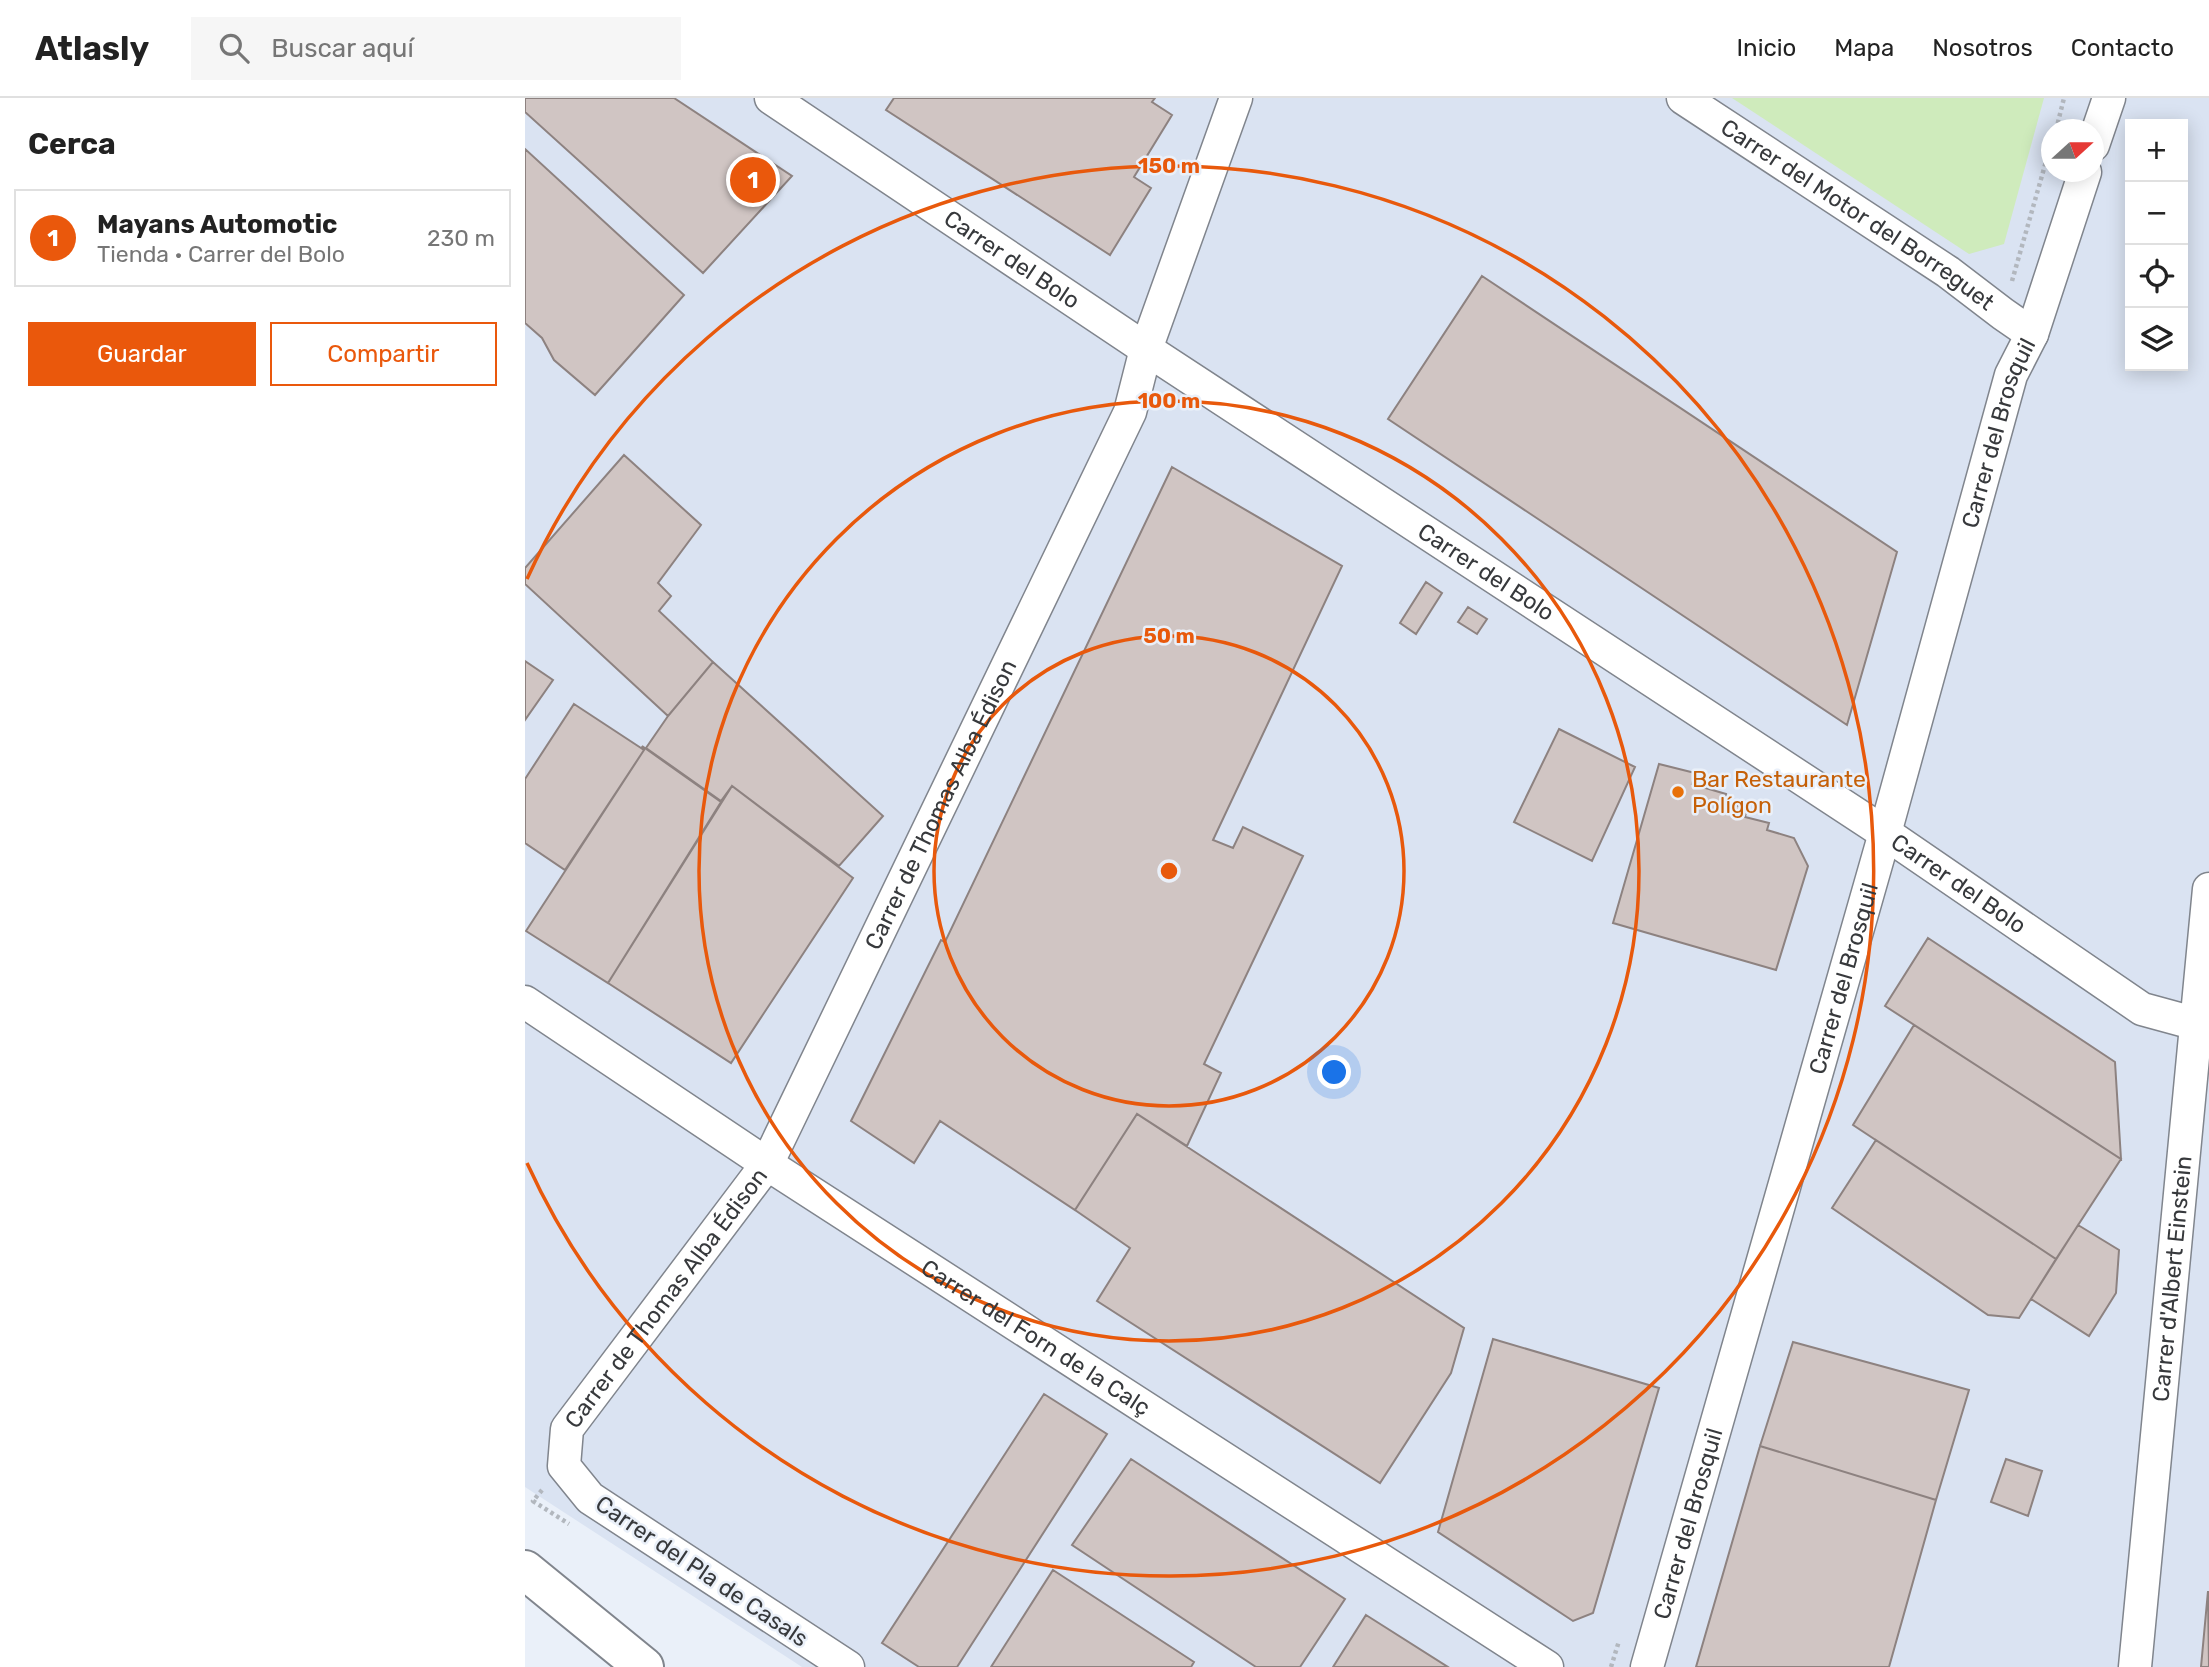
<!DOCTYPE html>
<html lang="es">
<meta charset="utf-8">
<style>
:root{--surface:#fff;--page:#f6f6f6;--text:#222;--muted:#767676;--line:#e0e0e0;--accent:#ea580c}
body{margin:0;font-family:Rubik,sans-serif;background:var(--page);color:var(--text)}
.controls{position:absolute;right:21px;top:21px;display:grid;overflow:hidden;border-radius:0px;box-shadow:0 4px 18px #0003}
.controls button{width:63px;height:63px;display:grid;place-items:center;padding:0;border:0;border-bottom:2px solid var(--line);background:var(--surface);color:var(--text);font:35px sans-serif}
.compass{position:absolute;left:1516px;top:21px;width:63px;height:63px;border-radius:50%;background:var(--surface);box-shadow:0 4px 18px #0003;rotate:69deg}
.you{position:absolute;left:810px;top:975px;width:24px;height:24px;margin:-18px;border:5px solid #fff;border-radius:50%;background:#1a73e8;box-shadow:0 0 0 10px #1a73e833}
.badge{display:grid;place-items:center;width:46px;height:46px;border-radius:50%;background:var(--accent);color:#fff;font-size:23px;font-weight:700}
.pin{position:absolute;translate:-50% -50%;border:4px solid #fff;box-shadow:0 2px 7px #0006}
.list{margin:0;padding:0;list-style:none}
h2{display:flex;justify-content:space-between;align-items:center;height:91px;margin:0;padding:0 28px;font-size:30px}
h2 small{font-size:23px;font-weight:400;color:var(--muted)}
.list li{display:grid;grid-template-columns:46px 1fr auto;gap:21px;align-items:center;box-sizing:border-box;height:98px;margin:0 14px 14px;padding:0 14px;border:2px solid var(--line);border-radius:0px}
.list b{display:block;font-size:26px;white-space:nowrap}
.list p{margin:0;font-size:23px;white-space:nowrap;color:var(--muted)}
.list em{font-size:23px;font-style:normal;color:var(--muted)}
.actions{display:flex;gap:14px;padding:21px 28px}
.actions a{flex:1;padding:16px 0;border:2px solid var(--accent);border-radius:0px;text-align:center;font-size:24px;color:var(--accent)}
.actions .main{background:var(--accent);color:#fff}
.icon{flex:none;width:38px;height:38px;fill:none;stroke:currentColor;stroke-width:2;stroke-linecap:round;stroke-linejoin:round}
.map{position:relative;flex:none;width:1684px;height:1569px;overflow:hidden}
header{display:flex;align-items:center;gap:42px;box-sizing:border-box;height:98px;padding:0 35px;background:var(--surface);border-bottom:2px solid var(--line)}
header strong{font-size:33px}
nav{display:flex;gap:38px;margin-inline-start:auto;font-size:24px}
.search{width:490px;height:63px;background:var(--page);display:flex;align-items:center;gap:18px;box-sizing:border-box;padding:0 24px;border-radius:0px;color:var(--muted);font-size:26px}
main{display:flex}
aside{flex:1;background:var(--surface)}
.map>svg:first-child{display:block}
.built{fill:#dae3f2;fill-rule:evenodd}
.green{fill:#cfebbc}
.building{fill:#d0c5c3;stroke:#8d8280;stroke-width:2}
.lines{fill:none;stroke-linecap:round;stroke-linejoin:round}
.street-casing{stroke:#80858d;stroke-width:35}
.secondary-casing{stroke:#80858d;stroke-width:42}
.path{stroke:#b2b7be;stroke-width:4.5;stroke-dasharray:3.5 3.5;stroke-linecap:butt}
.street{stroke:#fff;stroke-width:32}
.secondary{stroke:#fff;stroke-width:38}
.ring{fill:none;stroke:#e8590c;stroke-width:3.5}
.food-dot{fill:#e8710a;stroke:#eaf0f9;stroke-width:2.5}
.labels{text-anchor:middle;stroke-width:5;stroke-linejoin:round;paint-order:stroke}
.street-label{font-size:23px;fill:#37393c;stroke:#eaf0f9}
.food-label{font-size:23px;fill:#c56008;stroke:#eaf0f9;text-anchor:start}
.centre{fill:#e8590c;stroke:#eaf0f9;stroke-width:3.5}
.ring-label{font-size:21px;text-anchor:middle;font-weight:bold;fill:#e8590c;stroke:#eaf0f9;stroke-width:5;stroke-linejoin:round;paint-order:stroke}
</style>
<header>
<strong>Atlasly</strong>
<div class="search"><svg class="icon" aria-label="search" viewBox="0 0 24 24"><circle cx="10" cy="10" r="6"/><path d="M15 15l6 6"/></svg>Buscar aquí</div>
<nav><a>Inicio</a><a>Mapa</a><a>Nosotros</a><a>Contacto</a></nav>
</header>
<main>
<aside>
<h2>Cerca<small></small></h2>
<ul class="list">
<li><span class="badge">1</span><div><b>Mayans Automotic</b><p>Tienda · Carrer del Bolo</p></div><em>230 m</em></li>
</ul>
<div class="actions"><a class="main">Guardar</a><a>Compartir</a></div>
</aside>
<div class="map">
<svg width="1684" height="1569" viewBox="0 0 1684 1569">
<rect width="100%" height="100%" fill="#eaf0f9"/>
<!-- built -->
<path class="built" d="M 0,0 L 1684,0 L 1684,1569 L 277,1569 L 0,1389 ZM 1605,26 L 1658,26 L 1658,268 L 1605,268 ZM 1526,32 L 1568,32 L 1568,74 L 1526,74 Z"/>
<!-- green -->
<path class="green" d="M 1207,0 L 1519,0 L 1479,146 L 1444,156 Z"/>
<!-- building -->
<path class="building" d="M 0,0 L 149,0 L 267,78 L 178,175 L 0,14 Z
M 369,0 L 630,0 L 627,4 L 647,17 L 609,79 L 626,90 L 585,157 L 361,12 Z
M 0,51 L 159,197 L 70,297 L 29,262 L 17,240 L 0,225 Z
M 957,178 L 1372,454 L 1322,627 L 863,321 Z
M 99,357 L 176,427 L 133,485 L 146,498 L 134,513 L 188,564 L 143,618 L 0,486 L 0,470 Z
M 647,369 L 817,468 L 688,742 L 708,750 L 718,729 L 778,758 L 679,966 L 696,975 L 662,1048 L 612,1016 L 550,1112 L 415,1023 L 389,1065 L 326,1023 L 416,842 L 420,844 Z
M 901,484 L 917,495 L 891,536 L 875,525 Z
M 943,509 L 962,521 L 952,536 L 933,524 Z
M 0,563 L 28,582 L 0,622 Z
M 188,564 L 358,718 L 314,768 L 207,688 L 196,703 L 121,650 L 143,618 Z
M 49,606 L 119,652 L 40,772 L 0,745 L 0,681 Z
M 1034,631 L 1110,669 L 1067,763 L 989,724 Z
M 117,648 L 196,704 L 83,885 L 1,833 L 119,652 Z
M 1134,666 L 1170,675 L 1167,686 L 1201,696 L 1199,704 L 1222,710 L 1220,719 L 1244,725 L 1242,732 L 1269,740 L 1283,768 L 1251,872 L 1088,825 Z
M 207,688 L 328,780 L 206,965 L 83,885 Z
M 1403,840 L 1590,964 L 1596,1061 L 1360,908 Z
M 1389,927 L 1596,1061 L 1531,1161 L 1328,1027 Z
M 612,1016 L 939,1230 L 926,1275 L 855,1385 L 572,1203 L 605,1150 L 550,1112 Z
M 1351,1042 L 1531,1161 L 1494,1220 L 1463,1217 L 1307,1110 Z
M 1553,1127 L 1594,1152 L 1591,1195 L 1564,1238 L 1506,1201 Z
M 968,1241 L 1134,1290 L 1068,1515 L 1048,1523 L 913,1434 Z
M 1268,1244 L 1444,1292 L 1411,1402 L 1235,1348 Z
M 519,1296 L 582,1336 L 432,1569 L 394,1569 L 357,1545 Z
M 1235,1348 L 1411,1402 L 1364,1569 L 1171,1569 Z
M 606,1361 L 820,1501 L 775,1569 L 731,1569 L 547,1447 Z
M 1481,1361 L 1517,1373 L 1503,1418 L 1466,1404 Z
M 528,1472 L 669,1564 L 666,1569 L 466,1569 Z
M 1683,1493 L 1684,1569 L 1676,1569 Z
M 841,1517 L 923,1569 L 808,1569 Z"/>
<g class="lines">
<!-- street casing -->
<g class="street-casing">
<g id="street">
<path id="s1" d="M 246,0 L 621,251 L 1360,735 L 1617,911 L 1672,926 L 1684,926"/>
<path id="s2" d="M 1158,0 L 1423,174 L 1478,216 L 1507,236"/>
<path d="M 1568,47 L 1584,0"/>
<path id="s3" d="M 0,904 L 242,1066 L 1022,1569"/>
<path id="s4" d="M 323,1569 L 65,1400 L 39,1368 L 42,1331 L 242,1066 L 605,314 L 621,251 L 711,0"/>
<path id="s5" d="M 1122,1569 L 1360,735 L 1486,277 L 1507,236 L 1560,74"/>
<path id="s6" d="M 1610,1569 L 1684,791"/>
</g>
</g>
<!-- secondary casing -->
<g class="secondary-casing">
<path id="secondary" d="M 0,1472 L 119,1569"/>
</g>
<!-- path -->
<path class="path" d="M 1531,32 L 1539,0
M 1487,183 L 1526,46
M 17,1392 L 8,1403 L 44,1426
M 1086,1569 L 1094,1543"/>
<!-- street -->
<use href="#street" class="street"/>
<!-- secondary -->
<use href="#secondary" class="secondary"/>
</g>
<!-- distance rings -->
<g class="ring">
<circle cx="644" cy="773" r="235"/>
<circle cx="644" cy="773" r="470"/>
<path d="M2 481A705 705 0 1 1 2 1065"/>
</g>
<!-- markers -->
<circle class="food-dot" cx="1153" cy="694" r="7"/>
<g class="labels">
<!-- street labels -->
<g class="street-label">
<text dy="8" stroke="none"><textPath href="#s2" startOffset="210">Carrer del Motor del Borreguet</textPath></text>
<text dy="8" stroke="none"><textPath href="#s1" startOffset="290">Carrer del Bolo</textPath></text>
<text dy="8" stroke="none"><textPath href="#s5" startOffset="1283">Carrer del Brosquil</textPath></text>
<text dy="8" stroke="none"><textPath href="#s1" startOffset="858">Carrer del Bolo</textPath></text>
<text dy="8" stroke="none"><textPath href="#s4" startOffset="1118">Carrer de Thomas Alba Édison</textPath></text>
<text dy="8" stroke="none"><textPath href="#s1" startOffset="1424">Carrer del Bolo</textPath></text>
<text dy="8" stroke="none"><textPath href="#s5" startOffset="716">Carrer del Brosquil</textPath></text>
<text dy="8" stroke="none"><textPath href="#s6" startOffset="390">Carrer d'Albert Einstein</textPath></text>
<text dy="8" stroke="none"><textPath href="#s4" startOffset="551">Carrer de Thomas Alba Édison</textPath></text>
<text dy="8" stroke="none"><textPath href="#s3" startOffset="611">Carrer del Forn de la Calç</textPath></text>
<text dy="8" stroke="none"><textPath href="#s5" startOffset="149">Carrer del Brosquil</textPath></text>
<text transform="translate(177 1473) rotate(34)" y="8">Carrer del Pla de Casals</text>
</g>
<!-- food labels -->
<g class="food-label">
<text x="1167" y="689">Bar Restaurante<tspan x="1167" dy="26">Polígon</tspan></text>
</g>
</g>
<circle cx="644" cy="773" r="10" class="centre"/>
<g class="ring-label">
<text x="644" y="75">150 m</text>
<text x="644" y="310">100 m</text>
<text x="644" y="545">50 m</text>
</g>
</svg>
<div class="controls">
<button>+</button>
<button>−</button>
<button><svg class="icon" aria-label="locate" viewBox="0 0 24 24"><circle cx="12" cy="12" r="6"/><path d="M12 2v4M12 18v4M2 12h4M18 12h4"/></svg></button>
<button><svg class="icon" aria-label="layers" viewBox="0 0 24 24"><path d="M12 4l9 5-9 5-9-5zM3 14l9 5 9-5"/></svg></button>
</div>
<svg class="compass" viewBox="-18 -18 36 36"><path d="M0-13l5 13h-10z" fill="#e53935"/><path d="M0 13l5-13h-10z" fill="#767676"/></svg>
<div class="you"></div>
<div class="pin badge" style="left:228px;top:82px">1</div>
</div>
</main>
